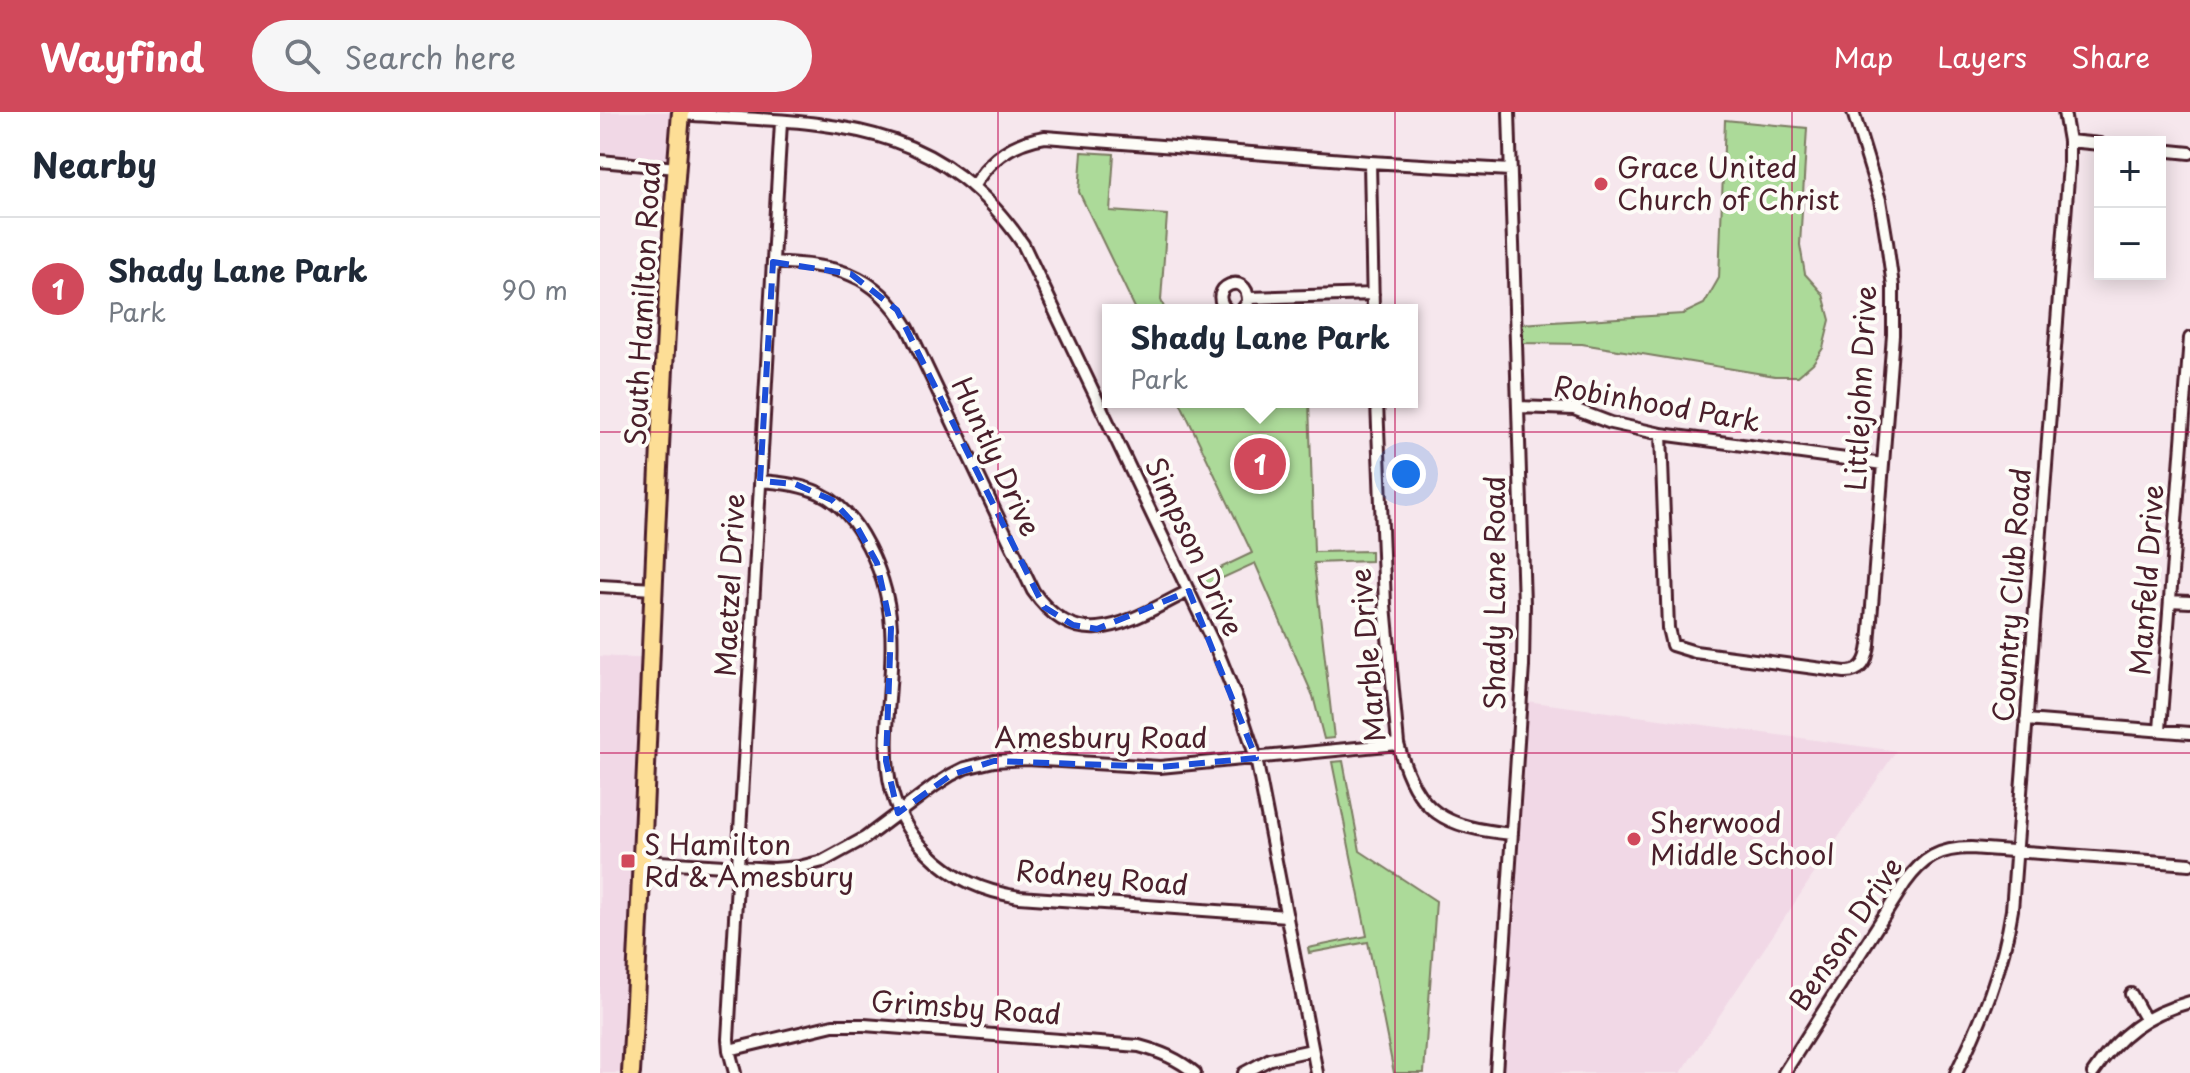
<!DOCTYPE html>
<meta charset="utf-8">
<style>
:root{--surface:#fff;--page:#f6f6f7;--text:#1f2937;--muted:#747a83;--line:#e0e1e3;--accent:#d1495b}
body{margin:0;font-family:"Playpen Sans",sans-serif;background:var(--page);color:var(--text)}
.controls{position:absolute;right:24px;top:24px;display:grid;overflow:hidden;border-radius:0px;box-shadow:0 4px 20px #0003}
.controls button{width:72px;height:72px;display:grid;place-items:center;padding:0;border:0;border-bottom:2px solid var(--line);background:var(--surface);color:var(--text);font:40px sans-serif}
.you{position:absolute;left:806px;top:362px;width:28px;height:28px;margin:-20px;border:6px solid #fff;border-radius:50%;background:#1a73e8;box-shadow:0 0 0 12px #1a73e833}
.badge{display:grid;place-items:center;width:52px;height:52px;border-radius:50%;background:var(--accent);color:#fff;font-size:26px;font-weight:700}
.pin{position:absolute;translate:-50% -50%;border:4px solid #fff;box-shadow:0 2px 8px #0006}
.popup{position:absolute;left:502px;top:192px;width:316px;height:104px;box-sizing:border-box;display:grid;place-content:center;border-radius:0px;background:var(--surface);filter:drop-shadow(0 2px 6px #0005);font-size:26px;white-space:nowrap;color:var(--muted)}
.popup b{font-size:30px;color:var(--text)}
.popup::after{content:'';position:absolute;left:50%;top:100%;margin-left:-16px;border:16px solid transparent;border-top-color:var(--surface)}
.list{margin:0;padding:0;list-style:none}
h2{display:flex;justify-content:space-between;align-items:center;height:104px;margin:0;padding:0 32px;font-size:34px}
h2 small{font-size:26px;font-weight:400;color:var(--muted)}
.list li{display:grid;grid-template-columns:52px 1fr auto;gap:24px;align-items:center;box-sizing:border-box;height:144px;padding:0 32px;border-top:2px solid var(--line)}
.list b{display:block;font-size:30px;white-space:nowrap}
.list p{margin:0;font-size:26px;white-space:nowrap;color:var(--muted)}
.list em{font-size:26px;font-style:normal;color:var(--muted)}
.icon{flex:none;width:44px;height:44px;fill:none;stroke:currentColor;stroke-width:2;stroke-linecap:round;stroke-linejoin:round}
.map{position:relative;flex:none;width:1590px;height:961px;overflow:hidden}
header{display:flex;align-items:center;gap:48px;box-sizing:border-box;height:112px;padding:0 40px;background:var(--accent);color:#fff}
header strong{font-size:38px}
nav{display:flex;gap:44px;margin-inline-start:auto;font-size:28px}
.search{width:560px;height:72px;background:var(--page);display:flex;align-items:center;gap:20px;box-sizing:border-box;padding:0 28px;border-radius:44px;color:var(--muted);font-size:30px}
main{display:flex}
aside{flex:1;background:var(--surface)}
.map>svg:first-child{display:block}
.built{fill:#f1d8e6}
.green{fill:#acda99;stroke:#7b7c62;stroke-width:2}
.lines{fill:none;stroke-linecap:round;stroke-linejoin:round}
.minor-casing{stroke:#4a1f2b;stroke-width:16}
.primary-casing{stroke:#4a1f2b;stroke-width:22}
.minor{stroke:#fdfcf7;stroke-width:10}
.primary{stroke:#fdde96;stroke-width:16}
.marked{fill:none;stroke:#1d4ed8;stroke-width:6;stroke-dasharray:16 10;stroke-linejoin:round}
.grid{fill:none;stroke:#c2185b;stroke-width:2;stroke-opacity:0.55}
.poi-dot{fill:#d1495b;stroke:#fdfcf7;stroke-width:3}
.labels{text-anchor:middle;stroke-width:8;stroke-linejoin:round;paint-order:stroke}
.poi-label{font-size:28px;fill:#4a1f2b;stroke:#fdfcf7;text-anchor:start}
.street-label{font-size:28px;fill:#4a1f2b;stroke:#fdfcf7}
</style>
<header>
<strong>Wayfind</strong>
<div class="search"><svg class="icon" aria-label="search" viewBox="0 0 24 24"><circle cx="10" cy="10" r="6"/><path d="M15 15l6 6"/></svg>Search here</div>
<nav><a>Map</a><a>Layers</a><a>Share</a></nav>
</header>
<main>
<aside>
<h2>Nearby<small></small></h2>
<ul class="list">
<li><span class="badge">1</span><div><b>Shady Lane Park</b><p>Park</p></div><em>90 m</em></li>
</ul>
</aside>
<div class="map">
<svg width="1590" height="961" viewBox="0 0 1590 961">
<rect width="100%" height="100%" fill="#f6e7ed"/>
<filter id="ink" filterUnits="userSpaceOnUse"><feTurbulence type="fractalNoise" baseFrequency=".0125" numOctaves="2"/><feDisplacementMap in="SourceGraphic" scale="16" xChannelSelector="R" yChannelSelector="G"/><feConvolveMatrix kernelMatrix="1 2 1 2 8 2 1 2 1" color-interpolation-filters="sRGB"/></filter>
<g filter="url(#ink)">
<!-- built -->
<path class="built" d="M 0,0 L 81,0 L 76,55 L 0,49 Z
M 0,544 L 51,547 L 32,961 L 0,961 Z
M 926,589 L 1296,639 L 1081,961 L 901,961 Z"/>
<!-- green -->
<path class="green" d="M 1125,8 L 1207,16 L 1200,133 L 1205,162 L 1223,182 L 1230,208 L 1223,236 L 1213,251 L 1198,264 L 1175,264 L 982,232 L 920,231 L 920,212 L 1083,202 L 1104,192 L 1119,166 Z
M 482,40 L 514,42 L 510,99 L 567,103 L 561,188 L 565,198 L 536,198 L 479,80 Z
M 580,290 L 709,290 L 714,440 L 771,439 L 771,449 L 714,451 L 734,626 L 724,627 L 713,584 L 655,451 L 603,475 L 599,466 L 652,441 Z
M 743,649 L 760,739 L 836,789 L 824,961 L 794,961 L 768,830 L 709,841 L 708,836 L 767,824 L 732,650 Z"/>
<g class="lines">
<!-- minor casing -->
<g class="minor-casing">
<path id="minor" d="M 81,2 C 223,13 333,1 423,132 L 619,543 L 637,588 L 656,646 L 717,961
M 1469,29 L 1500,32
M 1560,38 L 1590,41
M 0,49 L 77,56
M 770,50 L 773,198
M 373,75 C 389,47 413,30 445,25 L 770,50 L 910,58
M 173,150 C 236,154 273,158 308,216 L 433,479 C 480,547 533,506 589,479
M 649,186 L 773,182
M 627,198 C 604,176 649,156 648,190 L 642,198
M 777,290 L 785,493 L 798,632 C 817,702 844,715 912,722
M 918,295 L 974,297 L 1011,311 L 1061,322 L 1283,352
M 1061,322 L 1068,516 L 1072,533 L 1095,540 L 1245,560 C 1262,560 1267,549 1269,533 L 1293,223 L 1293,174 L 1287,130 L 1280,88 L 1253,0
M 160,369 C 207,372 237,380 262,423 C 279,452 289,482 291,515 C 297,597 261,675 328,741 C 354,767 383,779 419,785 L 687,804
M 0,474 L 54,477
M 1570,489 L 1590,490
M 1426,608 L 1590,621
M 1560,618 L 1590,226
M 43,749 L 174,757 L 199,755 L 223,749 L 265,726 L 334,674 L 351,663 L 365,656 L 394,649 L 427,647 L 560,655 L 798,632
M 1531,882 L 1545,907
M 129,938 L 233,913 L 264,913 L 539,934 C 561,940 578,947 595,961
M 135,961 L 129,938 L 128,927 L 181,10
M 644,961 L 670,947 L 712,938
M 896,961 L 923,554 L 924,493 L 909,0
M 1184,961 L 1305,771 C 1323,746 1339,736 1371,736 L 1590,752
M 1356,961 C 1382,908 1403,856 1412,798 L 1469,53 L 1469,29 L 1464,0
M 1493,961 C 1518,923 1546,902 1590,890"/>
</g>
<!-- primary casing -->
<g class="primary-casing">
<path id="primary" d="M 31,961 C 50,641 55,320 81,0"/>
</g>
<!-- minor -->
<use href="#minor" class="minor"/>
<!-- primary -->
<use href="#primary" class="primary"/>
</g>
</g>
<!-- marked area -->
<path class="marked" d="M 173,150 L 251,162 L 297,198 L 444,495 L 473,513 L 497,517 L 589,479 L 656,646 L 560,655 L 394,649 L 351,663 L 298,701 L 286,649 L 291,516 L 277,451 L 257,415 L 232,388 L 195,372 L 160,369 Z"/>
<!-- grid -->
<path class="grid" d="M 398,0 L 398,961M 795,0 L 795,961M 1192,0 L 1192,961M 0,320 L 1590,320M 0,641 L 1590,641"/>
<!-- markers -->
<g class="poi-dot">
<circle cx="1001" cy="72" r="8"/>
<circle cx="1034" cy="727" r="8"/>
<rect x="20" y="741" width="16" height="16" rx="4"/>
</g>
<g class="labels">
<!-- poi labels -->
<g class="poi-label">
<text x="1017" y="66">Grace United<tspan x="1017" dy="32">Church of Christ</tspan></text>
<text x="1050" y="721">Sherwood<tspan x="1050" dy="32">Middle School</tspan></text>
<text x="44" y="743">S Hamilton<tspan x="44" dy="32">Rd &amp; Amesbury</tspan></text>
</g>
<!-- street labels -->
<g class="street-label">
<text transform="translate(43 191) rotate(-87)" y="10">South Hamilton Road</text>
<text transform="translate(1261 276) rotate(-87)" y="10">Littlejohn Drive</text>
<text transform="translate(1057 292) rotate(10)" y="10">Robinhood Park</text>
<text transform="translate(396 345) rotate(65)" y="10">Huntly Drive</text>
<text transform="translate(594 435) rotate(65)" y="10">Simpson Drive</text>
<text transform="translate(1547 468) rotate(-86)" y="10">Manfeld Drive</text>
<text transform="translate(130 473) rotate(-87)" y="10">Maetzel Drive</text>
<text transform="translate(895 481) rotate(-90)" y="10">Shady Lane Road</text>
<text transform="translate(1412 483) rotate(-86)" y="10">Country Club Road</text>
<text transform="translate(768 543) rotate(-95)" y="10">Marble Drive</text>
<text x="501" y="636">Amesbury Road</text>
<text transform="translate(502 766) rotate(5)" y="10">Rodney Road</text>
<text transform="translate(1246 822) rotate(-56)" y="10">Benson Drive</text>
<text transform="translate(366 896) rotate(4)" y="10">Grimsby Road</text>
</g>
</g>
</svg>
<div class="controls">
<button>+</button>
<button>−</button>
</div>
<div class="you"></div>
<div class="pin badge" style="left:660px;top:352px">1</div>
<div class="popup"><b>Shady Lane Park</b>Park</div>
</div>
</main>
